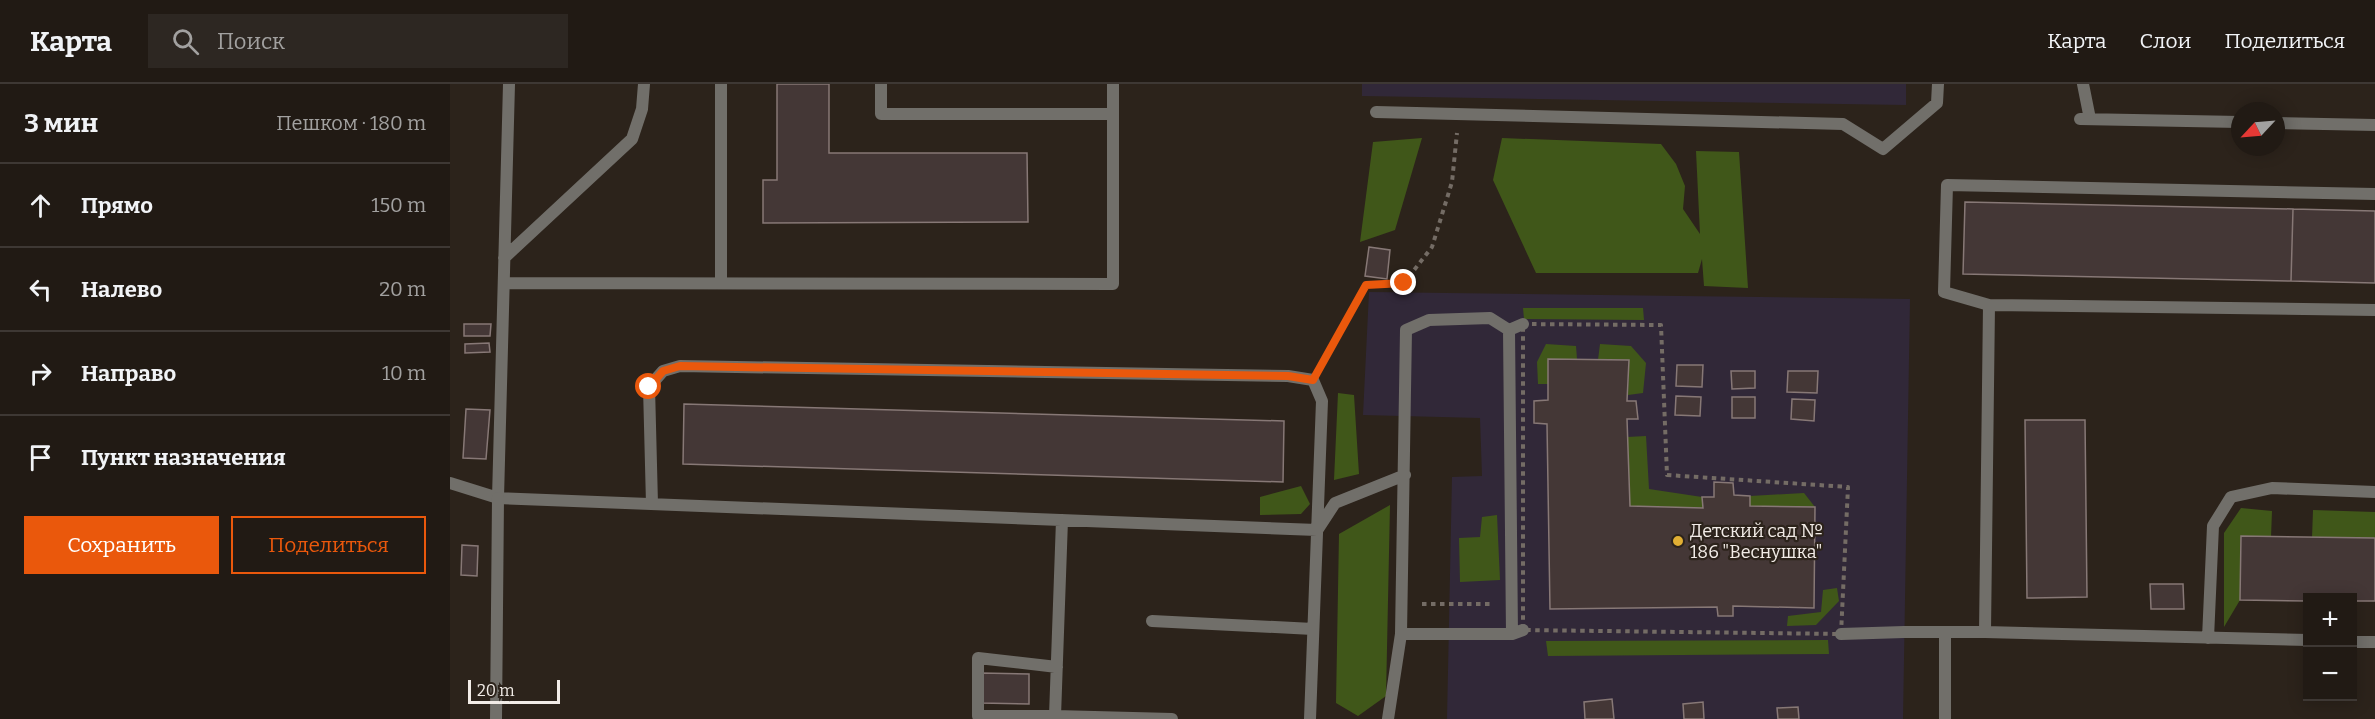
<!DOCTYPE html>
<html lang="ru">
<meta charset="utf-8">
<style>
:root{--surface:#211a14;--page:#2d2722;--text:#f1f3f6;--muted:#a2a1a0;--line:#3e3834;--accent:#ea580c}
body{margin:0;font-family:Bitter,serif;background:var(--page);color:var(--text)}
.controls{position:absolute;right:18px;bottom:18px;display:grid;overflow:hidden;border-radius:0px;box-shadow:0 3px 15px #0003}
.controls button{width:54px;height:54px;display:grid;place-items:center;padding:0;border:0;border-bottom:2px solid var(--line);background:var(--surface);color:var(--text);font:30px sans-serif}
.compass{position:absolute;left:1781px;top:18px;width:54px;height:54px;border-radius:50%;background:var(--surface);box-shadow:0 3px 15px #0003;rotate:244deg}
.scale{position:absolute;left:18px;bottom:15px;width:92px;box-sizing:border-box;padding-left:6px;border:3px solid #f2ece7;border-top:0;font-size:16px;line-height:21px;white-space:nowrap;color:#f2ece7;-webkit-text-stroke:4px #2c231b;paint-order:stroke}
.stop{position:absolute;width:18px;height:18px;margin:-14px;border:4px solid #ea580c;border-radius:50%;background:#fff}
.stop.end{background:#ea580c;border-color:#fff;box-shadow:0 2px 6px #0008}
.list{margin:0;padding:0;list-style:none}
h2{display:flex;justify-content:space-between;align-items:center;height:78px;margin:0;padding:0 24px;font-size:26px}
h2 small{font-size:20px;font-weight:400;color:var(--muted)}
.list li{display:grid;grid-template-columns:39px 1fr auto;gap:18px;align-items:center;box-sizing:border-box;height:84px;padding:0 24px;border-top:2px solid var(--line)}
.list b{display:block;font-size:22px;white-space:nowrap}
.list em{font-size:20px;font-style:normal;color:var(--muted)}
.actions{display:flex;gap:12px;padding:18px 24px}
.actions a{flex:1;padding:14px 0;border:2px solid var(--accent);border-radius:0px;text-align:center;font-size:21px;color:var(--accent)}
.actions .main{background:var(--accent);color:#fff}
.icon{flex:none;width:33px;height:33px;fill:none;stroke:currentColor;stroke-width:2;stroke-linecap:round;stroke-linejoin:round}
.map{position:relative;flex:none;width:1925px;height:635px;overflow:hidden}
header{display:flex;align-items:center;gap:36px;box-sizing:border-box;height:84px;padding:0 30px;background:var(--surface);border-bottom:2px solid var(--line)}
header strong{font-size:28px}
nav{display:flex;gap:33px;margin-inline-start:auto;font-size:21px}
.search{width:420px;height:54px;background:var(--page);display:flex;align-items:center;gap:15px;box-sizing:border-box;padding:0 21px;border-radius:0px;color:var(--muted);font-size:22px}
main{display:flex}
aside{flex:1;background:var(--surface)}
.map>svg:first-child{display:block}
.education{fill:#312838}
.green{fill:#405719}
.building{fill:#443736;stroke:#877876;stroke-width:1.5}
.lines{fill:none;stroke-linecap:round;stroke-linejoin:round}
.path{stroke:#746c65;stroke-width:4;stroke-dasharray:4.5 4.5;stroke-linecap:butt}
.lane{stroke:#716f6a;stroke-width:12}
.street{stroke:#716f6a;stroke-width:12}
.route{stroke:#ea580c;stroke-width:8}
.poi-dot{fill:#e1af34;stroke:#2c231b;stroke-width:2}
.labels{text-anchor:middle;stroke-width:4.5;stroke-linejoin:round;paint-order:stroke}
.poi-label{font-size:18px;fill:#f2ece7;stroke:#2c231b;text-anchor:start}
</style>
<header>
<strong>Карта</strong>
<div class="search"><svg class="icon" aria-label="search" viewBox="0 0 24 24"><circle cx="10" cy="10" r="6"/><path d="M15 15l6 6"/></svg>Поиск</div>
<nav><a>Карта</a><a>Слои</a><a>Поделиться</a></nav>
</header>
<main>
<aside>
<h2>3 мин<small>Пешком · 180 m</small></h2>
<ul class="list">
<li><svg class="icon" aria-label="ahead" viewBox="0 0 24 24"><path d="M12 20V5M6 11l6-6 6 6"/></svg><div><b>Прямо</b></div><em>150 m</em></li>
<li><svg class="icon" aria-label="left" viewBox="0 0 24 24"><path d="M17 20v-9H6M10 6l-5 5 5 5"/></svg><div><b>Налево</b></div><em>20 m</em></li>
<li><svg class="icon" aria-label="right" viewBox="0 0 24 24"><path d="M7 20v-9h11M14 6l5 5-5 5"/></svg><div><b>Направо</b></div><em>10 m</em></li>
<li><svg class="icon" aria-label="arrive" viewBox="0 0 24 24"><path d="M6 21V4h12l-3 4 3 4H6"/></svg><div><b>Пункт назначения</b></div></li>
</ul>
<div class="actions"><a class="main">Сохранить</a><a>Поделиться</a></div>
</aside>
<div class="map">
<svg width="1925" height="635" viewBox="0 0 1925 635">
<rect width="100%" height="100%" fill="#2c231b"/>
<!-- education -->
<path class="education" d="M 912,0 L 1456,0 L 1456,21 L 912,12 Z
M 919,208 L 1460,215 L 1453,635 L 997,635 L 1002,393 L 1032,392 L 1030,334 L 913,331 Z"/>
<!-- green -->
<path class="green" d="M 972,54 L 945,146 L 910,158 L 923,58 Z
M 1052,54 L 1211,60 L 1226,80 L 1235,102 L 1233,125 L 1250,150 L 1246,67 L 1289,68 L 1298,204 L 1254,202 L 1252,175 L 1248,189 L 1086,189 L 1043,96 Z
M 1073,224 L 1193,224 L 1194,236 L 1074,235 Z
M 1096,260 L 1126,262 L 1127,275 L 1098,275 L 1098,300 L 1088,300 L 1087,278 Z
M 1150,260 L 1181,262 L 1196,279 L 1193,309 L 1178,311 L 1179,276 L 1148,276 Z
M 888,309 L 904,311 L 909,390 L 884,396 Z
M 1196,352 L 1199,405 L 1252,413 L 1253,424 L 1180,422 L 1177,353 Z
M 851,402 L 860,420 L 851,430 L 810,431 L 810,413 Z
M 1354,409 L 1365,423 L 1300,422 L 1300,412 Z
M 940,421 L 936,612 L 908,632 L 886,619 L 889,450 Z
M 1791,424 L 1822,427 L 1821,453 L 1791,452 L 1790,516 L 1774,543 L 1774,449 Z
M 1863,426 L 1925,428 L 1925,454 L 1862,454 Z
M 1047,431 L 1050,496 L 1010,498 L 1009,454 L 1030,453 L 1032,433 Z
M 1387,504 L 1389,517 L 1366,541 L 1337,542 L 1338,532 L 1371,528 L 1373,506 Z
M 1378,556 L 1379,570 L 1098,572 L 1096,557 Z"/>
<!-- building -->
<path class="building" d="M 327,0 L 379,0 L 379,69 L 577,69 L 578,138 L 313,139 L 313,96 L 327,96 Z
M 1515,118 L 1843,125 L 1841,197 L 1513,190 Z
M 1843,125 L 1925,127 L 1925,199 L 1841,197 Z
M 919,163 L 940,166 L 937,195 L 915,192 Z
M 14,240 L 41,240 L 40,252 L 14,252 Z
M 39,259 L 40,268 L 15,269 L 15,260 Z
M 1098,275 L 1179,276 L 1177,317 L 1186,317 L 1188,335 L 1177,335 L 1180,422 L 1253,424 L 1252,413 L 1264,413 L 1264,398 L 1283,399 L 1284,411 L 1300,412 L 1300,422 L 1365,423 L 1364,524 L 1283,522 L 1283,532 L 1268,532 L 1267,523 L 1100,525 L 1097,340 L 1084,339 L 1084,317 L 1098,316 Z
M 1227,281 L 1253,281 L 1252,303 L 1226,302 Z
M 1281,287 L 1305,287 L 1305,304 L 1282,305 Z
M 1338,287 L 1368,287 L 1367,309 L 1337,308 Z
M 1226,312 L 1251,313 L 1250,332 L 1225,331 Z
M 1282,313 L 1305,313 L 1305,334 L 1282,334 Z
M 1342,315 L 1365,316 L 1364,337 L 1341,335 Z
M 234,320 L 834,337 L 833,398 L 233,380 Z
M 16,325 L 40,326 L 36,375 L 13,374 Z
M 1575,336 L 1635,336 L 1637,513 L 1577,514 Z
M 1791,452 L 1925,454 L 1925,517 L 1902,517 L 1902,514 L 1858,514 L 1858,517 L 1790,516 Z
M 12,461 L 28,462 L 27,492 L 11,491 Z
M 1700,500 L 1733,500 L 1734,525 L 1701,525 Z
M 531,589 L 579,590 L 579,620 L 531,619 Z
M 1162,615 L 1164,635 L 1135,635 L 1134,618 Z
M 1253,618 L 1254,635 L 1234,635 L 1233,620 Z
M 1348,623 L 1349,635 L 1328,635 L 1327,624 Z"/>
<g class="lines">
<!-- path -->
<path class="path" d="M 1073,240 L 1211,241 L 1217,391 L 1398,403 L 1391,550 L 1073,546 Z
M 873,279 L 916,201 L 954,199 L 982,163 L 1002,98 L 1007,49
M 972,520 L 1042,520"/>
<!-- lane -->
<path class="lane" d="M 1633,0 L 1640,35
M 926,28 L 1393,40 L 1433,65 L 1487,19 L 1488,0
M 663,30 L 663,0
M 1630,35 L 1790,38
M 1826,39 L 1925,41
M 1925,110 L 1497,101 L 1494,208 L 1539,221 L 1925,226
M 54,174 L 182,55 L 192,25 L 194,0
M 54,199 L 663,200 L 663,30 L 431,30 L 431,0
M 271,199 L 271,0
M 1539,221 L 1535,548 L 1858,556
M 1073,240 L 1059,246 L 1040,234 L 979,236 L 956,246 L 951,550 L 1062,550 L 1073,546
M 1059,246 L 1062,550
M 0,399 L 48,414 L 867,446
M 48,414 L 59,0
M 202,420 L 199,303 L 213,287 L 230,282 L 838,292 L 863,296 L 872,317 L 860,635
M 612,436 L 605,632 L 722,635
M 868,445 L 885,419 L 955,391
M 702,537 L 863,545
M 1495,548 L 1495,635
M 1391,550 L 1454,548 L 1535,548
M 1758,554 L 1763,442 L 1781,413 L 1822,404 L 1925,408
M 1902,558 L 1925,558
M 605,632 L 528,632 L 528,574 L 607,583
M 938,635 L 951,550"/>
<!-- street -->
<path class="street" d="M 46,635 L 48,414"/>
</g>
<g class="lines">
<!-- route -->
<path class="route" d="M 199,303 L 213,287 L 230,282 L 838,292 L 863,296 L 916,201 L 954,199"/>
</g>
<!-- markers -->
<circle class="poi-dot" cx="1228" cy="457" r="6"/>
<g class="labels">
<!-- poi labels -->
<g class="poi-label">
<text x="1240" y="453">Детский сад №<tspan x="1240" dy="21">186 "Веснушка"</tspan></text>
</g>
</g>
</svg>
<div class="controls">
<button>+</button>
<button>−</button>
</div>
<svg class="compass" viewBox="-18 -18 36 36"><path d="M0-13l5 13h-10z" fill="#e53935"/><path d="M0 13l5-13h-10z" fill="#a2a1a0"/></svg>
<div class="scale">20 m</div>
<div class="stop" style="left:199px;top:303px"></div>
<div class="stop end" style="left:954px;top:199px"></div>
</div>
</main>
